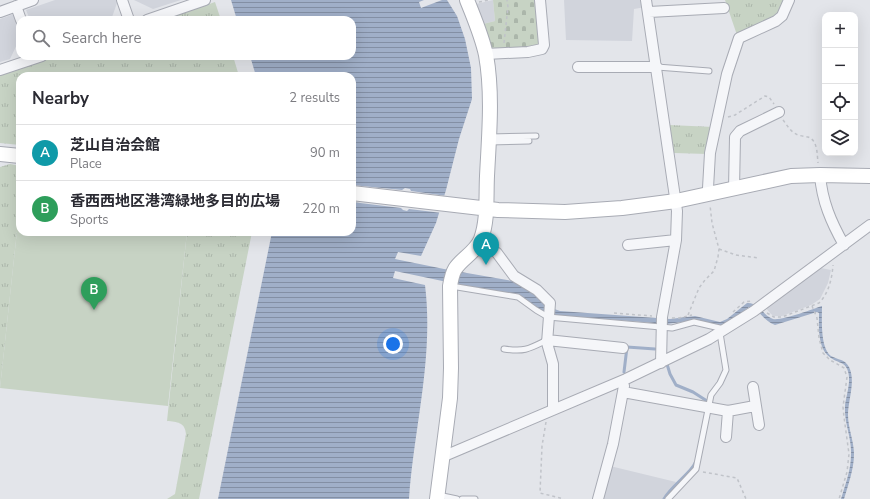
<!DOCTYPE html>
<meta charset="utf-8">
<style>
:root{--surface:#fff;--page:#f2f2f3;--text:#2b2b33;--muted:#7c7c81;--line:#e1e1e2;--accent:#c75056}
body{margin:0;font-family:"Nunito Sans","Noto Sans JP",sans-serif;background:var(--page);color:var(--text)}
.controls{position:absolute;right:12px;top:12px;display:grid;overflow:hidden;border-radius:8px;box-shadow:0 4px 16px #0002}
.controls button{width:36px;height:36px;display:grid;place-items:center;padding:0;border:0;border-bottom:1px solid var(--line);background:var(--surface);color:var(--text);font:20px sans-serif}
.you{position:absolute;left:393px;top:344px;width:14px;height:14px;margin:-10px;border:3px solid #fff;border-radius:50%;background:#1a73e8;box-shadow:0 0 0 6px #1a73e833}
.badge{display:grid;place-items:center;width:26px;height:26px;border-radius:50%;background:var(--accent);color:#fff;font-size:13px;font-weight:700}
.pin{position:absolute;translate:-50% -33px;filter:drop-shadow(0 1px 2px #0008)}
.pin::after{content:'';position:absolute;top:21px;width:14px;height:12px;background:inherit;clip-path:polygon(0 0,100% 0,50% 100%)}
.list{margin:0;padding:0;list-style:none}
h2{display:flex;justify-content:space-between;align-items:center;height:52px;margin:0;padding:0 16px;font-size:17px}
h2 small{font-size:13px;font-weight:400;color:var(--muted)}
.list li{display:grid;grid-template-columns:26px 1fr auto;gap:12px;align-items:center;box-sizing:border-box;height:56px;padding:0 16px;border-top:1px solid var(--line)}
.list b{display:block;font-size:15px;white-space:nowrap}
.list p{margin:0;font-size:13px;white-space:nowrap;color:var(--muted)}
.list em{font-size:13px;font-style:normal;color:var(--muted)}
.icon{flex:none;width:22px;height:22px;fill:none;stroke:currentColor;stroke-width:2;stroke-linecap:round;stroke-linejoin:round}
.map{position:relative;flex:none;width:870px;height:499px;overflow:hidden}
.search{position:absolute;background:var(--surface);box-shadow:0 4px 16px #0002;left:16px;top:16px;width:340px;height:44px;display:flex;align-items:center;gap:10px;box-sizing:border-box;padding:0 14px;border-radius:12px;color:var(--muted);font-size:15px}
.panel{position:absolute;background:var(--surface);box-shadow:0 4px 16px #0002;left:16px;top:72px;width:340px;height:164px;border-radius:12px}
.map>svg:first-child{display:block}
.built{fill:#d1d4dc}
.grass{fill:url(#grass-tufts)}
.cemetery{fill:url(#cemetery-stones)}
.garden{fill:#c7d3c4}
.water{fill:url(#water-rules)}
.pier{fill:#e3e5ea}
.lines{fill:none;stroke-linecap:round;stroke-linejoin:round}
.stream{stroke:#a0afc8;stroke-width:3}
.lane-casing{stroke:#a8abb4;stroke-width:7}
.street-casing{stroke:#a8abb4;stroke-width:12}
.secondary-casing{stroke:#a8abb4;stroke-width:16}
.path{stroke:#c0c3c9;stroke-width:1.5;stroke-dasharray:3 3;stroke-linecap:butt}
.lane{stroke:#f5f6f9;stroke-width:5}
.street{stroke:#f5f6f9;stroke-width:10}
.secondary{stroke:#fff;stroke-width:14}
</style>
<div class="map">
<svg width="870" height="499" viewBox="0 0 870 499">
<defs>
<pattern id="grass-tufts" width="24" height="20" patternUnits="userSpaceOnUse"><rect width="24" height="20" fill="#c7d3c4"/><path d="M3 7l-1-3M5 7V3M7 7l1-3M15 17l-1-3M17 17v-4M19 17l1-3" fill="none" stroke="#abb6aa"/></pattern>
<pattern id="cemetery-stones" width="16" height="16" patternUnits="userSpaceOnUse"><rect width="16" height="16" fill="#c7d3c4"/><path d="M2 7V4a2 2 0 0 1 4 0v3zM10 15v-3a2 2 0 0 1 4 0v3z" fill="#abb6aa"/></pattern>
<pattern id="water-rules" width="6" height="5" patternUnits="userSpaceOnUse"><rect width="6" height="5" fill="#a0afc8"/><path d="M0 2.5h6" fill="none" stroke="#838fa4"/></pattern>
</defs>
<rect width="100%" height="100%" fill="#e3e5ea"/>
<!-- built -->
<path class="built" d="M 55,0 L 116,0 L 117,3 L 111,20 L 30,20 L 26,10 Z
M 134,0 L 181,0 L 153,9 Z
M 493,0 L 495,21 L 483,24 L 476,4 Z
M 564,0 L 644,0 L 645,7 L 634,9 L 632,41 L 566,40 Z
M 14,14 L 20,33 L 20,38 L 10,59 L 0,62 L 0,19 Z
M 816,267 L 831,270 L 828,283 L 820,299 L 811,305 L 782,316 L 774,316 L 771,314 L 764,306 Z
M 610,466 L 676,482 L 663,499 L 600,499 Z"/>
<!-- grass -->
<path class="grass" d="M 725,0 L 786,0 L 779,14 L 737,35 Z
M 215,2 L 221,20 L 163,20 Z
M 57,56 L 233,56 L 239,76 L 20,76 L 20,145 L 0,143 L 0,75 Z
M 669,125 L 714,127 L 707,154 L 674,153 Z
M 10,164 L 20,166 L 20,203 L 0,388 L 0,167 Z
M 187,232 L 252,232 L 199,499 L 163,499 L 167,499 L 175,494 L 186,434 C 185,422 177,422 167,421 Z"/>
<!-- cemetery -->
<path class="cemetery" d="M 493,0 L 538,0 L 541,47 L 493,51 L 483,24 L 495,21 Z"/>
<!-- garden -->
<path class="garden" d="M 20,203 L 20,232 L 187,232 L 168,406 L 0,388 Z"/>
<!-- water -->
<path class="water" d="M 231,0 L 424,0 L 419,2 L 421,8 L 442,0 L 447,0 L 457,16 L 465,39 L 471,68 L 472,99 L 459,139 L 446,190 L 436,223 L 421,256 L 398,252 L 395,259 L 444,269 L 513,281 C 519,286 526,289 533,293 C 543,300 546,307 560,311 L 670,319 L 695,316 L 720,322 L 727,319 L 747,303 C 759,302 763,316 773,319 C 781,321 813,309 822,306 C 822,319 820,348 831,356 C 838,360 845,359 849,367 C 856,381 848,400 848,415 C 848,428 854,441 854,454 C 854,469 848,485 844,499 L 841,499 C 845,485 851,470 851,455 C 852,438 844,423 845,406 C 846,395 853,378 846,367 C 843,362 836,362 831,358 C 817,349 819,327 819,313 L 817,312 L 775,325 C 764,321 760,310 749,307 L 727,324 L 721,326 L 697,320 L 667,324 L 553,315 L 537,309 L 523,298 L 395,271 L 393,278 L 425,285 C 434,358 414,427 409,499 L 218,499 L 272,232 L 352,232 L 352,76 L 256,76 L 250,56 L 352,56 L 352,20 L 237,20 Z"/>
<!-- pier -->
<path class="pier" d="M 352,185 L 402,190 L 405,188 L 410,189 L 411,191 L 447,196 L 442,213 L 409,209 L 407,211 L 403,210 L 401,208 L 352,202 Z"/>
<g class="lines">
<!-- stream -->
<path class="stream" d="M 667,364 L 670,374 L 676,385 L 693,392 L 707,401 L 707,405
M 624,372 L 627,347 L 655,349
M 664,499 C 670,487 692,472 695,463"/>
<!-- lane casing -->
<g class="lane-casing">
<path id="lane" d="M 657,67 L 709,71
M 490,137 L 536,136
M 489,142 L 529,141
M 451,286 L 518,297 L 536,310 L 548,317 L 672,328 L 694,322 L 724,329
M 504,349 C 525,352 529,349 547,340
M 438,495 L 457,499
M 462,499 L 475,499
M 668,499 L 696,469 L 711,395 L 720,383 L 726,370 L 720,333"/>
</g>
<!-- street casing -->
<g class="street-casing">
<path id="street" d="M 122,0 L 129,20
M 646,0 L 677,211 L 676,240 L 662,317 L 661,363
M 16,6 L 21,20
M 0,12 L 33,0
M 649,12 L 724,8
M 147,20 L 205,0
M 486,54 L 528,52 L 542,49 L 544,45 L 540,0
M 578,67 L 657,67
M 0,70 L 42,56
M 820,175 C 822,201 831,222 844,245
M 734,189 L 735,137 L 740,131 L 779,112
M 709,194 L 708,188 L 710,153 L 727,74 L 739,38 L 776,21 L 782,16 L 789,0
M 481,241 L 497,253 L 514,276 L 537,290 L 550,303 L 547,343 L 553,364 L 553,410
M 628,245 L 676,240
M 547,340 L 623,348
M 753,387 L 759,425
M 623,392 L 728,411 L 755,406
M 726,437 L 728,411
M 442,457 L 626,379 L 709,339 L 754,311 L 870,225
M 598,499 L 613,444 L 624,386"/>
</g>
<!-- secondary casing -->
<g class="secondary-casing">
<path id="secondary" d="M 0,154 L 20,156
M 352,193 L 498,210 L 565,212 L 622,208 L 676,201 L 791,176 L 820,175 L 870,176
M 437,499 L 450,398 L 451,368 L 450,286 C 451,280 452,274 455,269 C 462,258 476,252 481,239 C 488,220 486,197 487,176 C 489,136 493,94 486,55 C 482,36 474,18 467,0"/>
</g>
<!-- path -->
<path class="path" d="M 479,2 L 489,0
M 504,43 L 508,7 L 507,0
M 728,117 L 735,115 L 765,96 L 769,97 L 774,104
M 783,120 C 787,125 790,131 796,134 C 799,136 804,136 808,137 C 818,140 817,155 818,163
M 719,249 L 736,255 L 759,258
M 812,306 L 817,318 L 819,338 L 823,353 L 830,360 L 844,368 L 847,377 L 843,407 L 844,417 L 849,454 L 847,472 L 839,499
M 733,312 L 744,302 L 751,301
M 614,313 L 652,316
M 767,313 L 774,317 L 782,317 L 819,303 C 829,293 832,278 833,265
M 688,315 L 699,288 L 705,280 L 714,271 L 718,257 L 719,249 L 712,223 L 710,205
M 672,318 L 679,318 L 692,315
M 546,422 L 542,446 L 540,493 L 564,499
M 703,472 L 737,478 L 746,499"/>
<!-- lane -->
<use href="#lane" class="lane"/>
<!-- street -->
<use href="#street" class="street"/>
<!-- secondary -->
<use href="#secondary" class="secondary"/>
</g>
</svg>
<div class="controls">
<button>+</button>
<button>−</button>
<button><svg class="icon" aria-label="locate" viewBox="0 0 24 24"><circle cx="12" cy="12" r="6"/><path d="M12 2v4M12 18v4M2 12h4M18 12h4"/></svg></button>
<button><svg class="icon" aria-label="layers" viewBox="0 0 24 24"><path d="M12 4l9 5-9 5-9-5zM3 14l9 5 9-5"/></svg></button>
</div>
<div class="you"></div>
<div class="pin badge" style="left:486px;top:265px;background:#0f9aa8">A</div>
<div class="pin badge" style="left:94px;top:310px;background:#2e9e5b">B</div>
<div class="search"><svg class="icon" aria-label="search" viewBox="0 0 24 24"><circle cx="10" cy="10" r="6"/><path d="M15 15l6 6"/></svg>Search here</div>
<section class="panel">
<h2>Nearby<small>2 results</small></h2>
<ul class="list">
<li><span class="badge" style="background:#0f9aa8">A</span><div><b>芝山自治会館</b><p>Place</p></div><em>90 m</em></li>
<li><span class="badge" style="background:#2e9e5b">B</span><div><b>香西西地区港湾緑地多目的広場</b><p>Sports</p></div><em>220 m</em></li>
</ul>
</section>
</div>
